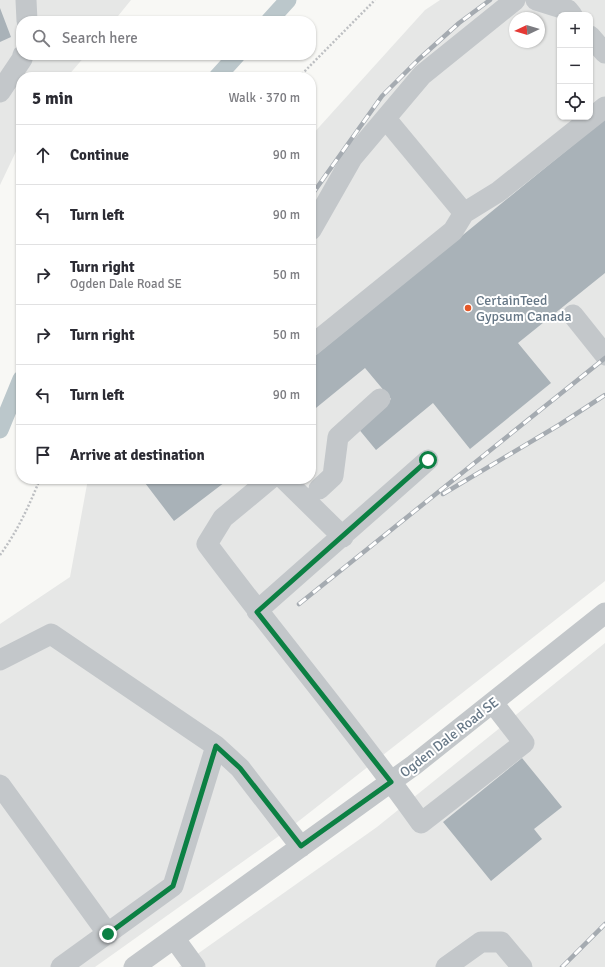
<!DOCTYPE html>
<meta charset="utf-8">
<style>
:root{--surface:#fff;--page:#f7f7f7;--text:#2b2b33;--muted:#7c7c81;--line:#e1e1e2}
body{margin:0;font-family:Signika,sans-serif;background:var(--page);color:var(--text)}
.controls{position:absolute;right:12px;top:12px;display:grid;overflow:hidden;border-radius:8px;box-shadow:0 1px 3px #0004}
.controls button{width:36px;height:36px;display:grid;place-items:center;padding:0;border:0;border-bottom:1px solid var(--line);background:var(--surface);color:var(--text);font:20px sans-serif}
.compass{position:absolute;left:509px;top:12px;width:36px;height:36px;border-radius:50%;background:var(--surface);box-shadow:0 1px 3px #0004;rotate:266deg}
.stop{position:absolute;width:12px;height:12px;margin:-9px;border:3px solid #0b8043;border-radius:50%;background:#fff}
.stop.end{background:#0b8043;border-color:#fff;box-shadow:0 1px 4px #0008}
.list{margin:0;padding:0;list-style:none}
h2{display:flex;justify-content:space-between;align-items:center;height:52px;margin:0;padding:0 16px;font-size:17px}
h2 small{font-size:13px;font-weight:400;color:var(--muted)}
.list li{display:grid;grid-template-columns:26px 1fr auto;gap:12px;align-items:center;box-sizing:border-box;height:60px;padding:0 16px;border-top:1px solid var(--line)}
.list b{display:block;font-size:15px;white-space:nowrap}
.list p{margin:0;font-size:13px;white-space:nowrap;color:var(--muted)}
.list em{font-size:13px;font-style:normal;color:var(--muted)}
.icon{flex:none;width:22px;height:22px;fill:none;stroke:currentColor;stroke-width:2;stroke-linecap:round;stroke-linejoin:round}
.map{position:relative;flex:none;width:605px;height:967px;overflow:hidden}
.search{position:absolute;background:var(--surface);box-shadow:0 1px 3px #0004;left:16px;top:16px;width:300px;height:44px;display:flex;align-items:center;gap:10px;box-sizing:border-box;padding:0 14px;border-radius:16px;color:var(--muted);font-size:15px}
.panel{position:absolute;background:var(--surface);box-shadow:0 1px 3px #0004;left:16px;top:72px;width:300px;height:412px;border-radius:16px}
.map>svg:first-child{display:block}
.built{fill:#e6e7e6;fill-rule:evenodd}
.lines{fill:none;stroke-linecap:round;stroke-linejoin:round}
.canal{stroke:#bbc7cb;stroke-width:17}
.building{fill:#a9b2b8}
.path{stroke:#bdbfc2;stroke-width:2.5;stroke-dasharray:2 2;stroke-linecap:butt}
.minor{stroke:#c3c7ca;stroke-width:21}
.rail-casing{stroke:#a5abb1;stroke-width:4.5}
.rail{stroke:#fff;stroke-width:3;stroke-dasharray:9;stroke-linecap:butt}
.route{stroke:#0b8043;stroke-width:5}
.poi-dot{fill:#e55828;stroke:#fff;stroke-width:1.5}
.labels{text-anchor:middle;stroke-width:4;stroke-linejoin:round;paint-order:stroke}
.poi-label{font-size:14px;fill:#667786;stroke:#fff;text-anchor:start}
.street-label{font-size:14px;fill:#667786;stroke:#fff}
</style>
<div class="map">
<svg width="605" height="967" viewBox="0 0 605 967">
<rect width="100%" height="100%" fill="#f8f8f5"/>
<!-- built -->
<path class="built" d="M 0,0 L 131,0 L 114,21 L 21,21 L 21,55 L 86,55 L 67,77 L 21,77 L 21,141 L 0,185 Z
M 440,0 L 605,0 L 605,581 L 286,831 L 95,967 L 0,967 L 0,624 L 70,577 L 88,479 L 311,479 L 311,136 L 425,10 ZM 560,15 L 590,15 L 590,117 L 560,117 ZM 515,18 L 539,18 L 539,42 L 515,42 Z
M 605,643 L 605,967 L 179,967 L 377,827 Z"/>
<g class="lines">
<!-- canal -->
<path class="canal" d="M 269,21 L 288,0
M 217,77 L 237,55
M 0,430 L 21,379"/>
</g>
<!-- building -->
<path class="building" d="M 0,8 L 11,37 L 0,42 Z
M 605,119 L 605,273 L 518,343 L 551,383 L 470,449 L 433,403 L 376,450 L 357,427 L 391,399 L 365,368 L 311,412 L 311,359 Z
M 142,479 L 229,479 L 174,521 Z
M 522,758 L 562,807 L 534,829 L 542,839 L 491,881 L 443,822 Z"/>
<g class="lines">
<!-- path -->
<path class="path" d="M 299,77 L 375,0
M 0,555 C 17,532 29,506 40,479"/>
<!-- minor -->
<path class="minor" d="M 26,0 L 27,21
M 536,0 L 568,10 L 572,15
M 590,36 L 605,53
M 0,92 L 22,59 L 23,55
M 386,119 L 464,213 L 498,192 L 605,107
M 311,230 L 352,158 L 422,75 L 515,0
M 573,315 L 605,355
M 311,346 L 453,231 L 464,213
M 270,479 L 223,518 L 207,544 C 277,638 353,727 421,823 L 524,743 L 493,703
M 284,479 L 343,537
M 319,489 L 333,476 L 338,437 L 380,399
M 257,611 L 428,460
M 0,660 L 51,634 L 216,746 L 240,768 L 301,847
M 0,785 L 108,934
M 174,938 L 195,967
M 61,967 L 173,886 L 216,746
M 134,967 L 414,765 L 605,613
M 446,967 L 481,942 L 501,942 L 522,967"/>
<!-- rail casing -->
<g class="rail-casing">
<path id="rail" d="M 311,196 L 382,96 L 419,59 L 459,23 L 490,0
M 443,494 L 559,425 L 605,395
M 299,604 L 605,358
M 562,967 L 605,924"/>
</g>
<!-- rail -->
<use href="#rail" class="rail"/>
</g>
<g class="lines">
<!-- route -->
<path class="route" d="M 108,934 L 173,886 L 216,746 L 240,768 L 301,846 L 391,782 L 257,612 L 428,460"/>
</g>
<!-- markers -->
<circle class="poi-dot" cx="468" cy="308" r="4"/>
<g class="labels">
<!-- poi labels -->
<g class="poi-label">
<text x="476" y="305">CertainTeed<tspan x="476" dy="16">Gypsum Canada</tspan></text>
</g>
<!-- street labels -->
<g class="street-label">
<text transform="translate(449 737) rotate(-38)" y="5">Ogden Dale Road SE</text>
</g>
</g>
</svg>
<div class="controls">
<button>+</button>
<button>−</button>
<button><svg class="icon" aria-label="locate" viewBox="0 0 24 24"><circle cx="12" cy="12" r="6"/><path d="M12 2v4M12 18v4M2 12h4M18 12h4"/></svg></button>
</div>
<svg class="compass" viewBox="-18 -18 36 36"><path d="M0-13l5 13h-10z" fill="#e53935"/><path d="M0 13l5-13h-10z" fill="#7c7c81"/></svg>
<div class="stop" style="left:428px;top:460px"></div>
<div class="stop end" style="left:108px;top:934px"></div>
<div class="search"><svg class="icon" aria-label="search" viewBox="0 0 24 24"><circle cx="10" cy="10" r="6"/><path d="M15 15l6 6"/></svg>Search here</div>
<section class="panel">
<h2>5 min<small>Walk · 370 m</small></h2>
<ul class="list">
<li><svg class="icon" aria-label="ahead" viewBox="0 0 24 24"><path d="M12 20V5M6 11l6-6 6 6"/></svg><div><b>Continue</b></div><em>90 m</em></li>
<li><svg class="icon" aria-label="left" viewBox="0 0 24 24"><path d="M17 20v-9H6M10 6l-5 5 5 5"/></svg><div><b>Turn left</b></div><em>90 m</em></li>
<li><svg class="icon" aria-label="right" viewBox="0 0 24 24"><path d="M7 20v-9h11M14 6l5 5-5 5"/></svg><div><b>Turn right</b><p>Ogden Dale Road SE</p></div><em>50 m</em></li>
<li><svg class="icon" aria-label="right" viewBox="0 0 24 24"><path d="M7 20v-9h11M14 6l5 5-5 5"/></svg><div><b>Turn right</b></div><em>50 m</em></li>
<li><svg class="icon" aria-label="left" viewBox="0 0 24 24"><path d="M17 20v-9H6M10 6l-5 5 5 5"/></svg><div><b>Turn left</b></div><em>90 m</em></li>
<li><svg class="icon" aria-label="arrive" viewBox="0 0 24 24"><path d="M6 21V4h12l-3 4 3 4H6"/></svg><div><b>Arrive at destination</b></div></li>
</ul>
</section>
</div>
